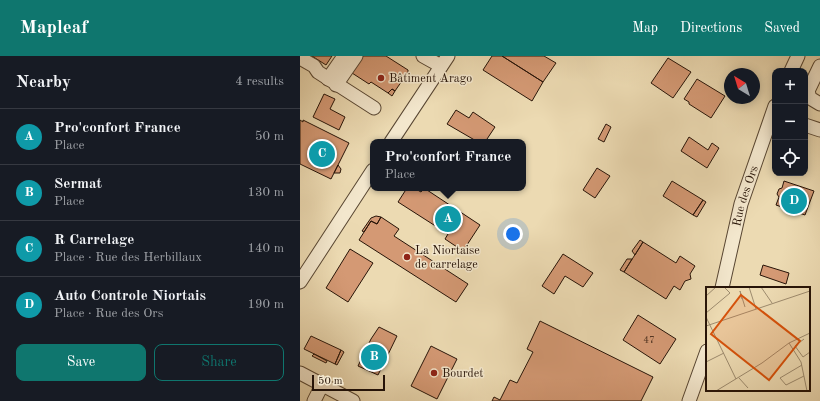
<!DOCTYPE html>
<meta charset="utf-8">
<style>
:root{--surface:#171b24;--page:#20242c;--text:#f1f3f6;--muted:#9ea1a6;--line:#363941;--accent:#0f766e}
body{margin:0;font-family:"Old Standard TT",serif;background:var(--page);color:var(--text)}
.controls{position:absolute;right:12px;top:12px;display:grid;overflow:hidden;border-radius:8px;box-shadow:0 2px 10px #0003}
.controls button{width:36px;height:36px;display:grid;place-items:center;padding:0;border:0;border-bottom:1px solid var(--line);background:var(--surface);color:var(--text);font:20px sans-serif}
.compass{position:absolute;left:424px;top:12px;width:36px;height:36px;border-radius:50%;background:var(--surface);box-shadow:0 2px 10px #0003;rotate:322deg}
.scale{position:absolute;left:12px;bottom:10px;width:73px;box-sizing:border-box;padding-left:4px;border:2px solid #271408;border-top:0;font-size:11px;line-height:14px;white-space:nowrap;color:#271408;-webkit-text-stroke:3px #f3e7cd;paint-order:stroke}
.you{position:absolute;left:213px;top:178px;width:14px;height:14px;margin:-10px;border:3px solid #fff;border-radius:50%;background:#1a73e8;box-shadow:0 0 0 6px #1a73e833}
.badge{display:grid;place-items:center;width:26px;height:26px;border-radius:50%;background:var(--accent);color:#fff;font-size:13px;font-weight:700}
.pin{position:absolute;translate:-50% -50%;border:2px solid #fff;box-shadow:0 1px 4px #0006}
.popup{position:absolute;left:70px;top:83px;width:156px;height:52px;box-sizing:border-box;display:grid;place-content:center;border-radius:8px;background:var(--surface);filter:drop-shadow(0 1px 3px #0005);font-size:13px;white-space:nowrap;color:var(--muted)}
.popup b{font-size:15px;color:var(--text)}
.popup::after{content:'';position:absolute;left:50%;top:100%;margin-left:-8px;border:8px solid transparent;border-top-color:var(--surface)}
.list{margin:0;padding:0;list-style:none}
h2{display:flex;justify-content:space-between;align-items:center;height:52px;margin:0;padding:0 16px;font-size:17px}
h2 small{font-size:13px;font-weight:400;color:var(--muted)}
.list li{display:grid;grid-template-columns:26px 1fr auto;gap:12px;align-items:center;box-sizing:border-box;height:56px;padding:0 16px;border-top:1px solid var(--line)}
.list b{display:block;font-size:15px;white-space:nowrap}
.list p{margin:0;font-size:13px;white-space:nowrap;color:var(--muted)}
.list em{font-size:13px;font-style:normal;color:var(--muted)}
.actions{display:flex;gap:8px;padding:12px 16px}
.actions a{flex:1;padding:9px 0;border:1px solid var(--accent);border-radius:8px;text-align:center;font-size:14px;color:var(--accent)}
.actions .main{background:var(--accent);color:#fff}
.icon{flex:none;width:22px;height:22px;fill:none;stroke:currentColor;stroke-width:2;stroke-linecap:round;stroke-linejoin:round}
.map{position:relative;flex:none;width:520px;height:345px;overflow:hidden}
header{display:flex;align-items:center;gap:24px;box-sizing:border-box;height:56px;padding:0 20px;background:var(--accent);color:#fff}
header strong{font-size:19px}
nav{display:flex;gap:22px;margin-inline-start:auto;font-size:14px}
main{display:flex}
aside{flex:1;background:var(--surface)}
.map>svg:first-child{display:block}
.building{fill:#d49974;stroke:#271408}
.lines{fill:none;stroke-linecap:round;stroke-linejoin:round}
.minor-casing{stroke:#584632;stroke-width:15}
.minor{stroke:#f3e7cd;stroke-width:13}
.poi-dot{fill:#8f2418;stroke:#f3e7cd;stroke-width:1.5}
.labels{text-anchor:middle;stroke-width:3;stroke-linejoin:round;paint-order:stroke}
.number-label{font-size:10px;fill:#523523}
.poi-label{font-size:12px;fill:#271408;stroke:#f3e7cd;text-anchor:start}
.street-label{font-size:12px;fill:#271408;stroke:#f3e7cd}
.inset-road{fill:none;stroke:#9d8b6e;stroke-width:1}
.view{fill:#d5520c;fill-opacity:0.15;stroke:#d5520c;stroke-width:2}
.inset-edge{fill:none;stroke:#271408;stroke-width:2}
</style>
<header>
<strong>Mapleaf</strong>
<nav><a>Map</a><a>Directions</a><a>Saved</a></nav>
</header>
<main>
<aside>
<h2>Nearby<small>4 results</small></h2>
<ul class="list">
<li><span class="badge" style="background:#0f9aa8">A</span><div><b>Pro'confort France</b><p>Place</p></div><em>50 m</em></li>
<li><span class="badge" style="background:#0f9aa8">B</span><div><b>Sermat</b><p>Place</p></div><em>130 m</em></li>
<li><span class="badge" style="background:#0f9aa8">C</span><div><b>R Carrelage</b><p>Place · Rue des Herbillaux</p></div><em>140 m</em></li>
<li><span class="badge" style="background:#0f9aa8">D</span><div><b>Auto Controle Niortais</b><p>Place · Rue des Ors</p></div><em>190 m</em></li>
</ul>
<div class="actions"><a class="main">Save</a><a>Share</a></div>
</aside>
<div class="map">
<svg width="520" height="345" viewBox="0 0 520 345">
<rect width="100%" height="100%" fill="#ecdab2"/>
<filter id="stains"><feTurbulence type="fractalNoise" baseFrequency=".005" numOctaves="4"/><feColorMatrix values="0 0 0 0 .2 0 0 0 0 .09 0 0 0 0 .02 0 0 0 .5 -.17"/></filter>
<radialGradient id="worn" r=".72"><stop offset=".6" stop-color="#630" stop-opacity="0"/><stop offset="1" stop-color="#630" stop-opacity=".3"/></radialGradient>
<!-- building -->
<path class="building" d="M 12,0 L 32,0 L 26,9 Z
M 63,0 L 86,0 L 108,14 L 108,16 L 95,35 L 92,33 L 88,37 L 71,26 L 69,28 L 52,17 Z
M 192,0 L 202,0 L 243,26 L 232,45 L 183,14 Z
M 202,0 L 244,0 L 256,7 L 243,26 Z
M 368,2 L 391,16 L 373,42 L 351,27 Z
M 397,23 L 425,40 L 411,62 L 389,48 L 389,46 L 384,43 Z
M 92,33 L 95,35 L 92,40 L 88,37 Z
M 24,38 L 35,43 L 30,53 L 45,61 L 39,74 L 13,61 Z
M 156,54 L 169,62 L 173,56 L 195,71 L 185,86 L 178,86 L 147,68 Z
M 0,64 L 3,66 L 3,64 L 49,87 L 31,123 L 0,108 Z
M 306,68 L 311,71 L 304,86 L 298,83 Z
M 389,81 L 408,94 L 412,87 L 419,92 L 407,112 L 381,95 Z
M 38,109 L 41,113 L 40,117 L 34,117 Z
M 297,112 L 310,120 L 295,142 L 283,134 Z
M 372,125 L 403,144 L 393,159 L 363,140 Z
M 484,125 L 514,135 L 505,159 L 476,149 L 479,141 L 477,138 L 479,133 L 482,132 Z
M 107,132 L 114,132 L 121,136 L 124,132 L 180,169 L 163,195 L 145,183 L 148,178 L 98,146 Z
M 403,144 L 406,146 L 397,161 L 393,159 Z
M 76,160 L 81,161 L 77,168 L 71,165 L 64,176 L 62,175 L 71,162 Z
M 81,161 L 99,173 L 94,180 L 168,228 L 156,246 L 59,184 L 71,165 L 77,168 Z
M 340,184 L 343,186 L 335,199 L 332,195 Z
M 343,186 L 376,207 L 380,200 L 395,210 L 390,218 L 391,223 L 385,225 L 380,234 L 374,230 L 366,243 L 324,216 Z
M 50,193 L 73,207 L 48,246 L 26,232 Z
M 263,198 L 293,217 L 283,231 L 265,220 L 254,238 L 242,230 Z
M 327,203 L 332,203 L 324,216 L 320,214 Z
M 463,209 L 489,217 L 486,228 L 460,219 Z
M 338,259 L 376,283 L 360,308 L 323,284 Z
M 240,265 L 353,321 L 341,345 L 192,345 L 194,341 L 200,344 L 210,324 L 217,327 L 233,296 L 227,293 Z
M 79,271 L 97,280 L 78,319 L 58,310 L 71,283 Z
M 11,280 L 41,294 L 35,308 L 4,293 Z
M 131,290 L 157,303 L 137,343 L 111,330 Z
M 41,294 L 44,296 L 37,309 L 35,308 Z
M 14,298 L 27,305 L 26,307 L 12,300 Z"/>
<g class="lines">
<!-- minor casing -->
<g class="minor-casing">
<g id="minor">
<path d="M 123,0 L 141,10"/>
<path d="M 0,2 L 14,10 L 18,16 L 74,52"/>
<path d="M 520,10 L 508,35 L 510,42 L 520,48"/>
<path d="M 491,15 L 498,0"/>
<path d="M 28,23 L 44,0"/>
<path d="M 36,29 L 56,0"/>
<path d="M 505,69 L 520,74"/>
<path d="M 91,86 L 148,0"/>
<path d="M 0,226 L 73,114"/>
<path id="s1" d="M 422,232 L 441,148 L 475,50"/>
<path d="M 0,317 L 53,345"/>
<path d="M 14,345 L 22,329"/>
<path d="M 389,345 L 407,295"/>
</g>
</g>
<!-- minor -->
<use href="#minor" class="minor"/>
</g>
<!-- markers -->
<g class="poi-dot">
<circle cx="81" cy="22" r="4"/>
<circle cx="107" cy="201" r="4"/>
<circle cx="134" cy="317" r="4"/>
</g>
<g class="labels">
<!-- number labels -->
<g class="number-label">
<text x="349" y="287">47</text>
</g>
<!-- poi labels -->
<g class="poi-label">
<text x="89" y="26">Bâtiment Arago</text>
<text x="115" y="198">La Niortaise<tspan x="115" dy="14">de carrelage</tspan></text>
<text x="142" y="321">Bourdet</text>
</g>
<!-- street labels -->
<g class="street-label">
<text dy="4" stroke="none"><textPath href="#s1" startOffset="95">Rue des Ors</textPath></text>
</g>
</g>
<!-- overview -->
<g transform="translate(406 231)">
<rect width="104" height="104" fill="#ecdab2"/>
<path class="inset-road" d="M 43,0 L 50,22M 55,0 L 66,16M 0,9 L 10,0M 36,12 L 34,4 L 39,20M 0,26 L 24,6 L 18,0M 0,30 L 30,92M 0,39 L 104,4M 98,52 L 89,59 L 97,70 L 104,65M 83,56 L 95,75 L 101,104M 0,75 L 18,66M 96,78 L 74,91 L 80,98 L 98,89M 33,91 L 42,101M 10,104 L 56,76 L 83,56 L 104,46"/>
<path class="view" d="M 35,8 L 94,54 L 63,93 L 5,47 Z"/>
<rect width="104" height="104" class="inset-edge"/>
</g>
<rect width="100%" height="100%" filter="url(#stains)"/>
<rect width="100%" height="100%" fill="url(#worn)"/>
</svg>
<div class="controls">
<button>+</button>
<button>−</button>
<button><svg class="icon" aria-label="locate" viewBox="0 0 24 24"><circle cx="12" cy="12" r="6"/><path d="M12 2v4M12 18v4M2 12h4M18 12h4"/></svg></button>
</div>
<svg class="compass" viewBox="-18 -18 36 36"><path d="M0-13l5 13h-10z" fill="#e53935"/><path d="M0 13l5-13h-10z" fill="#9ea1a6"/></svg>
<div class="scale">50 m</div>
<div class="you"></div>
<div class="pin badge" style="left:148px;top:163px;background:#0f9aa8">A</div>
<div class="popup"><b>Pro'confort France</b>Place</div>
<div class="pin badge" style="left:74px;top:301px;background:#0f9aa8">B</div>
<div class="pin badge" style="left:22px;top:98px;background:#0f9aa8">C</div>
<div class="pin badge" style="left:494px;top:145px;background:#0f9aa8">D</div>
</div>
</main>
